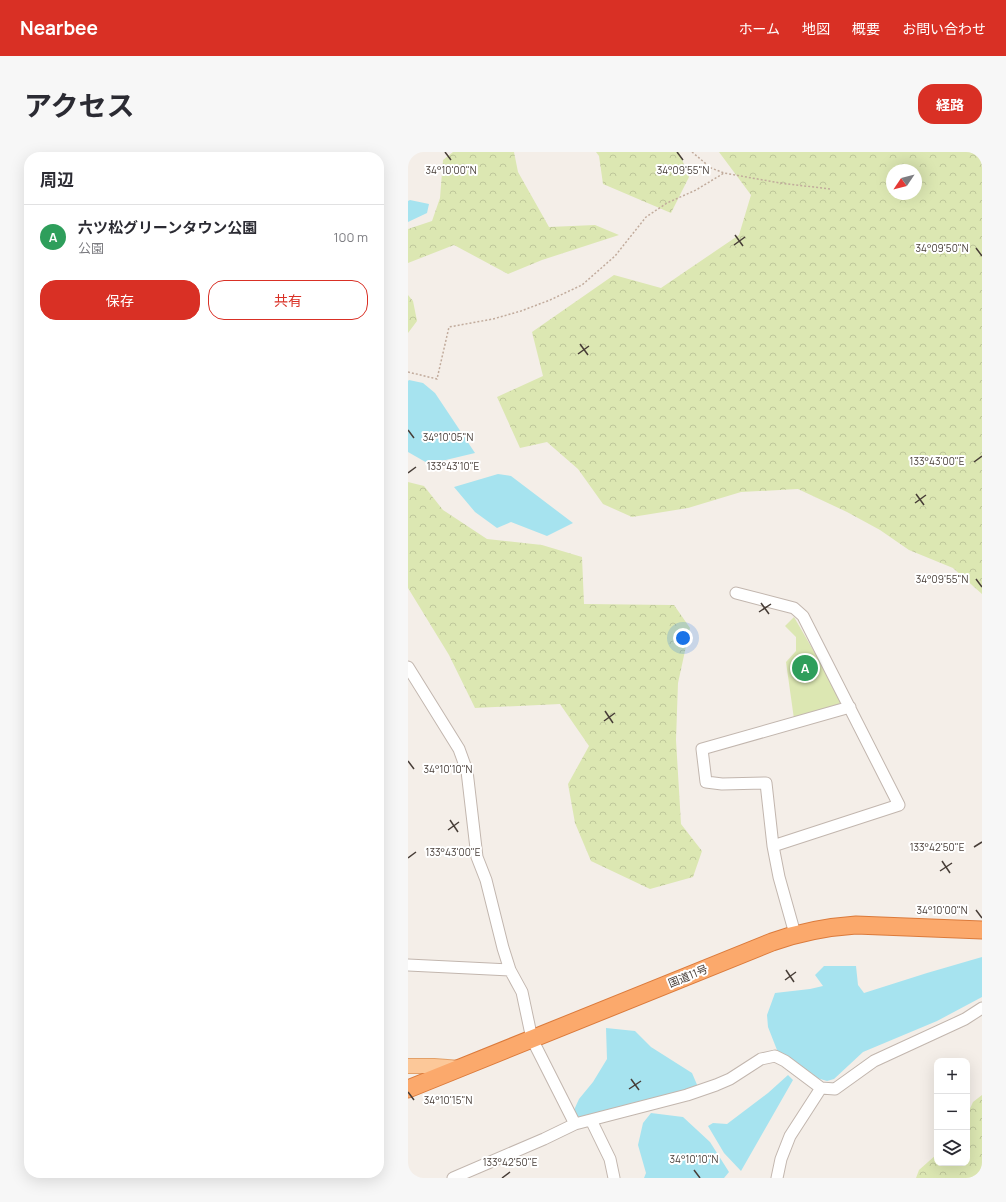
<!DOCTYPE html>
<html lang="ja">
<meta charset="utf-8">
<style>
:root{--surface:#fff;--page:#f7f7f7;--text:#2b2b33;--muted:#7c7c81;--line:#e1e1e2;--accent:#d93025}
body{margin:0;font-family:Manrope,"Noto Sans JP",sans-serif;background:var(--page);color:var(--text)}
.controls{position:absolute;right:12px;bottom:12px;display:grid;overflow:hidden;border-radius:8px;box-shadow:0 4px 16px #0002}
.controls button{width:36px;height:36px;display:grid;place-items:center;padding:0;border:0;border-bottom:1px solid var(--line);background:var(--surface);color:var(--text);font:20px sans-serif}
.compass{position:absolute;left:478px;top:12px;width:36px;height:36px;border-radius:50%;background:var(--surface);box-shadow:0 4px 16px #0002;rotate:235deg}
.you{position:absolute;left:275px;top:486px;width:14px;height:14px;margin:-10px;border:3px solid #fff;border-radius:50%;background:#1a73e8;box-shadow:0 0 0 6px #1a73e833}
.badge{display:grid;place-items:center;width:26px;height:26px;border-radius:50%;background:var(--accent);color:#fff;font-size:13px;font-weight:700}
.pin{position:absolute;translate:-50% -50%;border:2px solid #fff;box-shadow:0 1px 4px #0006}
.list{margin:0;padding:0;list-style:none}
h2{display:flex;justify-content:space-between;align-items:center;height:52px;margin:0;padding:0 16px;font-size:17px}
h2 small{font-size:13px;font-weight:400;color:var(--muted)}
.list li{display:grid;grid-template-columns:26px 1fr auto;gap:12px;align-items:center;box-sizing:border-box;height:64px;padding:0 16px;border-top:1px solid var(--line)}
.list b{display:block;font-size:15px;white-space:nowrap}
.list p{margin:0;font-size:13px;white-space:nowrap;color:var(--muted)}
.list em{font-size:13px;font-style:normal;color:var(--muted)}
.actions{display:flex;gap:8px;padding:12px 16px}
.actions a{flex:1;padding:9px 0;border:1px solid var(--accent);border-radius:16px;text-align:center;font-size:14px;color:var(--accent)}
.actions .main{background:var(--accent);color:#fff}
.icon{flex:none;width:22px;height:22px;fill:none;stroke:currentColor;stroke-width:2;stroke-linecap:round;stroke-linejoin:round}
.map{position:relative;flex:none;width:574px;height:1026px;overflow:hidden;border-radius:16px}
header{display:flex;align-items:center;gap:24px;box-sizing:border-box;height:56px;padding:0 20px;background:var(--accent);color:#fff}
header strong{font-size:19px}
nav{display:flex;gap:22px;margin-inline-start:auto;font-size:14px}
.intro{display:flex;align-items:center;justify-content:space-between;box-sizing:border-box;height:96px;padding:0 24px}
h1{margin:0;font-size:28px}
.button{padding:10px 18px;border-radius:16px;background:var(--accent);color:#fff;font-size:14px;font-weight:700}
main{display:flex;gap:24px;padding:0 24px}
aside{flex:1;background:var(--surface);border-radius:16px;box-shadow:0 4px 16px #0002}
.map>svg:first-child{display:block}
.green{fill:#dce7b2}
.forest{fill:url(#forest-crowns);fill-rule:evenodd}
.water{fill:#a6e3ef}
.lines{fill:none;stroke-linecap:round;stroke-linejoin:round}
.minor-casing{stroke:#c2b6ae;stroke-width:13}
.major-casing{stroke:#e2a068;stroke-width:16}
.highway-casing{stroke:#db7a3b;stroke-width:19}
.path{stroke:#c1ab9c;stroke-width:1.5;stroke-dasharray:2 2;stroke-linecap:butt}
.minor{stroke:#fff;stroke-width:11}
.major{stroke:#fcc899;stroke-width:14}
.highway{stroke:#fba96c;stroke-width:17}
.ticks{fill:none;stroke:#473d37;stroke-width:1.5}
.labels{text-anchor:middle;stroke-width:4;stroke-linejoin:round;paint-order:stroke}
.street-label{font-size:11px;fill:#473d37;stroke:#fff}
.ticks-label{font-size:10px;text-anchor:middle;fill:#473d37;stroke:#fff;stroke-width:4;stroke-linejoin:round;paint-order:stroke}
</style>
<header>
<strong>Nearbee</strong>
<nav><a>ホーム</a><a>地図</a><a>概要</a><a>お問い合わせ</a></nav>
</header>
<div class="intro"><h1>アクセス</h1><a class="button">経路</a></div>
<main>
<aside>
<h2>周辺<small></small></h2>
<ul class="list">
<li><span class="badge" style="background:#2e9e5b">A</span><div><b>六ツ松グリーンタウン公園</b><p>公園</p></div><em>100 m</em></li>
</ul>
<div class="actions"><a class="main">保存</a><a>共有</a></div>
</aside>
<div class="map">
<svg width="574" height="1026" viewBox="0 0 574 1026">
<defs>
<pattern id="forest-crowns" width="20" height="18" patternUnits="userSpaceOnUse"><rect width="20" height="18" fill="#dce7b2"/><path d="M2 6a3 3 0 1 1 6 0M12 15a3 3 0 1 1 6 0" fill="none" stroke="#bec79a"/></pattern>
</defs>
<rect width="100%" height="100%" fill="#f4eee8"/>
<!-- green -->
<path class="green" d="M 386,465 L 434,548 L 430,554 L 386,567 L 378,510 L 388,499 L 388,485 L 377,474 Z"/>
<!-- forest -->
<path class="forest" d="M 45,0 L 106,0 L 110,20 L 141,75 L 187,73 L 211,83 L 134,108 L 100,122 L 46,93 L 0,111 L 0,77 L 24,69 L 32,46 L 35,8 Z
M 188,0 L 271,0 L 281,25 L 263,61 L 195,32 L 191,4 Z
M 311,0 L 574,0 L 574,442 L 545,416 L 501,398 L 472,378 L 439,360 L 390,337 L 333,340 L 280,356 L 224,365 L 195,352 L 170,317 L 139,290 L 112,296 L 89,245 L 135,224 L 124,180 L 206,123 L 253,136 L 331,83 L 343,43 ZM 484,18 L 508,18 L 508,42 L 484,42 Z
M 0,143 L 5,149 L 9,169 L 0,181 Z
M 0,330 L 16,334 L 35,358 L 79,387 L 134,393 L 174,405 L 176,452 L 266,453 L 282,476 L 270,531 L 268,588 L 273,672 L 294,699 L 285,725 L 242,737 L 183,709 L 167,671 L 160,632 L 181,594 L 152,552 L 67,556 L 41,503 L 0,436 Z
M 574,943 L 574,1026 L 508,1026 L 511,1018 L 529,1002 L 529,1011 L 559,1011 L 559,963 L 565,950 Z"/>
<!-- water -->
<path class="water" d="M 2,48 L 21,52 L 19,61 L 0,70 L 0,49 Z
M 1,228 L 15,231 L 27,241 L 67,301 L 21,312 L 0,300 L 0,229 Z
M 90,322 L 103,324 L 165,371 L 139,384 L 103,370 L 89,376 L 67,360 L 46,335 Z
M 574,805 L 574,845 L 529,869 L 455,900 L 426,927 L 419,929 L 409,926 L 369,898 L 360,875 L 359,863 L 367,841 L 402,837 L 415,834 L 407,823 L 416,814 L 448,814 L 450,833 L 456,841 L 519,821 Z
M 198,876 L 227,879 L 243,895 L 284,921 L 290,935 L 170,967 L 166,958 L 171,947 L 185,930 L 199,907 Z
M 380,923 L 385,928 L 333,1019 L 316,1001 L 300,974 L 305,971 L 319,972 L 360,941 Z
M 243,961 L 275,965 L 302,990 L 321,1020 L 316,1026 L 236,1026 L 238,1021 L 230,993 L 235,971 Z"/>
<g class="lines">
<!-- minor casing -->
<g class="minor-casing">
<path id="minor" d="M 328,441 L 386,456 L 395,464 L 491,653 L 365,694
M 0,515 L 51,597 L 59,619 L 69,705 L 78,728 L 95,796 L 102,818 L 114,840 L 124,887 L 167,972
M 387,782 L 371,725 L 365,694 L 358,631 L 314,632 L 298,630 L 294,597 L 442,555
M 0,813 L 102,818
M 183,968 L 202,1007 L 206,1026
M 45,1026 L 136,987 L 167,972 L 279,943 L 308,933 L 322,927 L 353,907 L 367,904 L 377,909 L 413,936 L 427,937 L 466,909 L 557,867 L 574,856
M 369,1026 L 373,1007 L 382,984 L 413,936"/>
</g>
<!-- major casing -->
<g class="major-casing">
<path id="major" d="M 0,914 L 26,914 L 52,916"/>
</g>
<!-- highway casing -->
<g class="highway-casing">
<path id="highway" d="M 0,937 L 364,790 C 392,780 419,775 448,773 L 574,778"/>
</g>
<!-- path -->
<path class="path" d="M 284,0 L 303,16 L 316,21 L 372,31 L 422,37
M 0,220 L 29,227 L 41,175 L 85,167 L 113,159 L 142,148 L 174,133 L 207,104 L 238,65 L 259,51 L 288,38 L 316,21"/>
<!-- minor -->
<use href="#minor" class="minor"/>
<!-- major -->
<use href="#major" class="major"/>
<!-- highway -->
<use href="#highway" class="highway"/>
</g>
<!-- ticks -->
<path class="ticks" d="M 37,0 L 43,8M 269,0 L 275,8M 327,83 L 335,94M 326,93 L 337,85M 568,96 L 574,104M 172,192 L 180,203M 170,202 L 181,194M 0,278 L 6,286M 566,310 L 574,304M 0,321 L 8,315M 508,342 L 516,353M 507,351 L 518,343M 568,427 L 574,435M 353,451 L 361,462M 351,460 L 363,452M 197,559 L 205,571M 196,569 L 207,561M 0,609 L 6,617M 42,668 L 50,680M 40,678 L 51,670M 566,695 L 574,690M 0,706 L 8,700M 534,709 L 542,721M 532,719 L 544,711M 568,758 L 574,766M 378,818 L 386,830M 377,828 L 388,820M 223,927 L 231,938M 221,937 L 233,929M 0,940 L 6,948M 286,1018 L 292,1026M 94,1026 L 102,1020"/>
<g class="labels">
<!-- street labels -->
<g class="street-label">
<text transform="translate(280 824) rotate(-22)" y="4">国道11号</text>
</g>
</g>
<g class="ticks-label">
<text x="275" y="22">34°09'55"N</text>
<text x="43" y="22">34°10'00"N</text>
<text x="534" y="100">34°09'50"N</text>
<text x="40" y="289">34°10'05"N</text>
<text x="529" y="313">133°43'00"E</text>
<text x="45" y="318">133°43'10"E</text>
<text x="534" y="431">34°09'55"N</text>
<text x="40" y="621">34°10'10"N</text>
<text x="529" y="699">133°42'50"E</text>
<text x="45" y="704">133°43'00"E</text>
<text x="534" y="762">34°10'00"N</text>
<text x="40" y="952">34°10'15"N</text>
<text x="286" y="1011">34°10'10"N</text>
<text x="102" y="1014">133°42'50"E</text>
</g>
</svg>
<div class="controls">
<button>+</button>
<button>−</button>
<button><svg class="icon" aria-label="layers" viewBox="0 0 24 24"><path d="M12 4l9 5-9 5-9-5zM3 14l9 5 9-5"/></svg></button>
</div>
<svg class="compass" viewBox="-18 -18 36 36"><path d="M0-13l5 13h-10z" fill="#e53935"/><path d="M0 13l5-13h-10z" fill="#7c7c81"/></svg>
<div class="you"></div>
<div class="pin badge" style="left:397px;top:516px;background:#2e9e5b">A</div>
</div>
</main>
